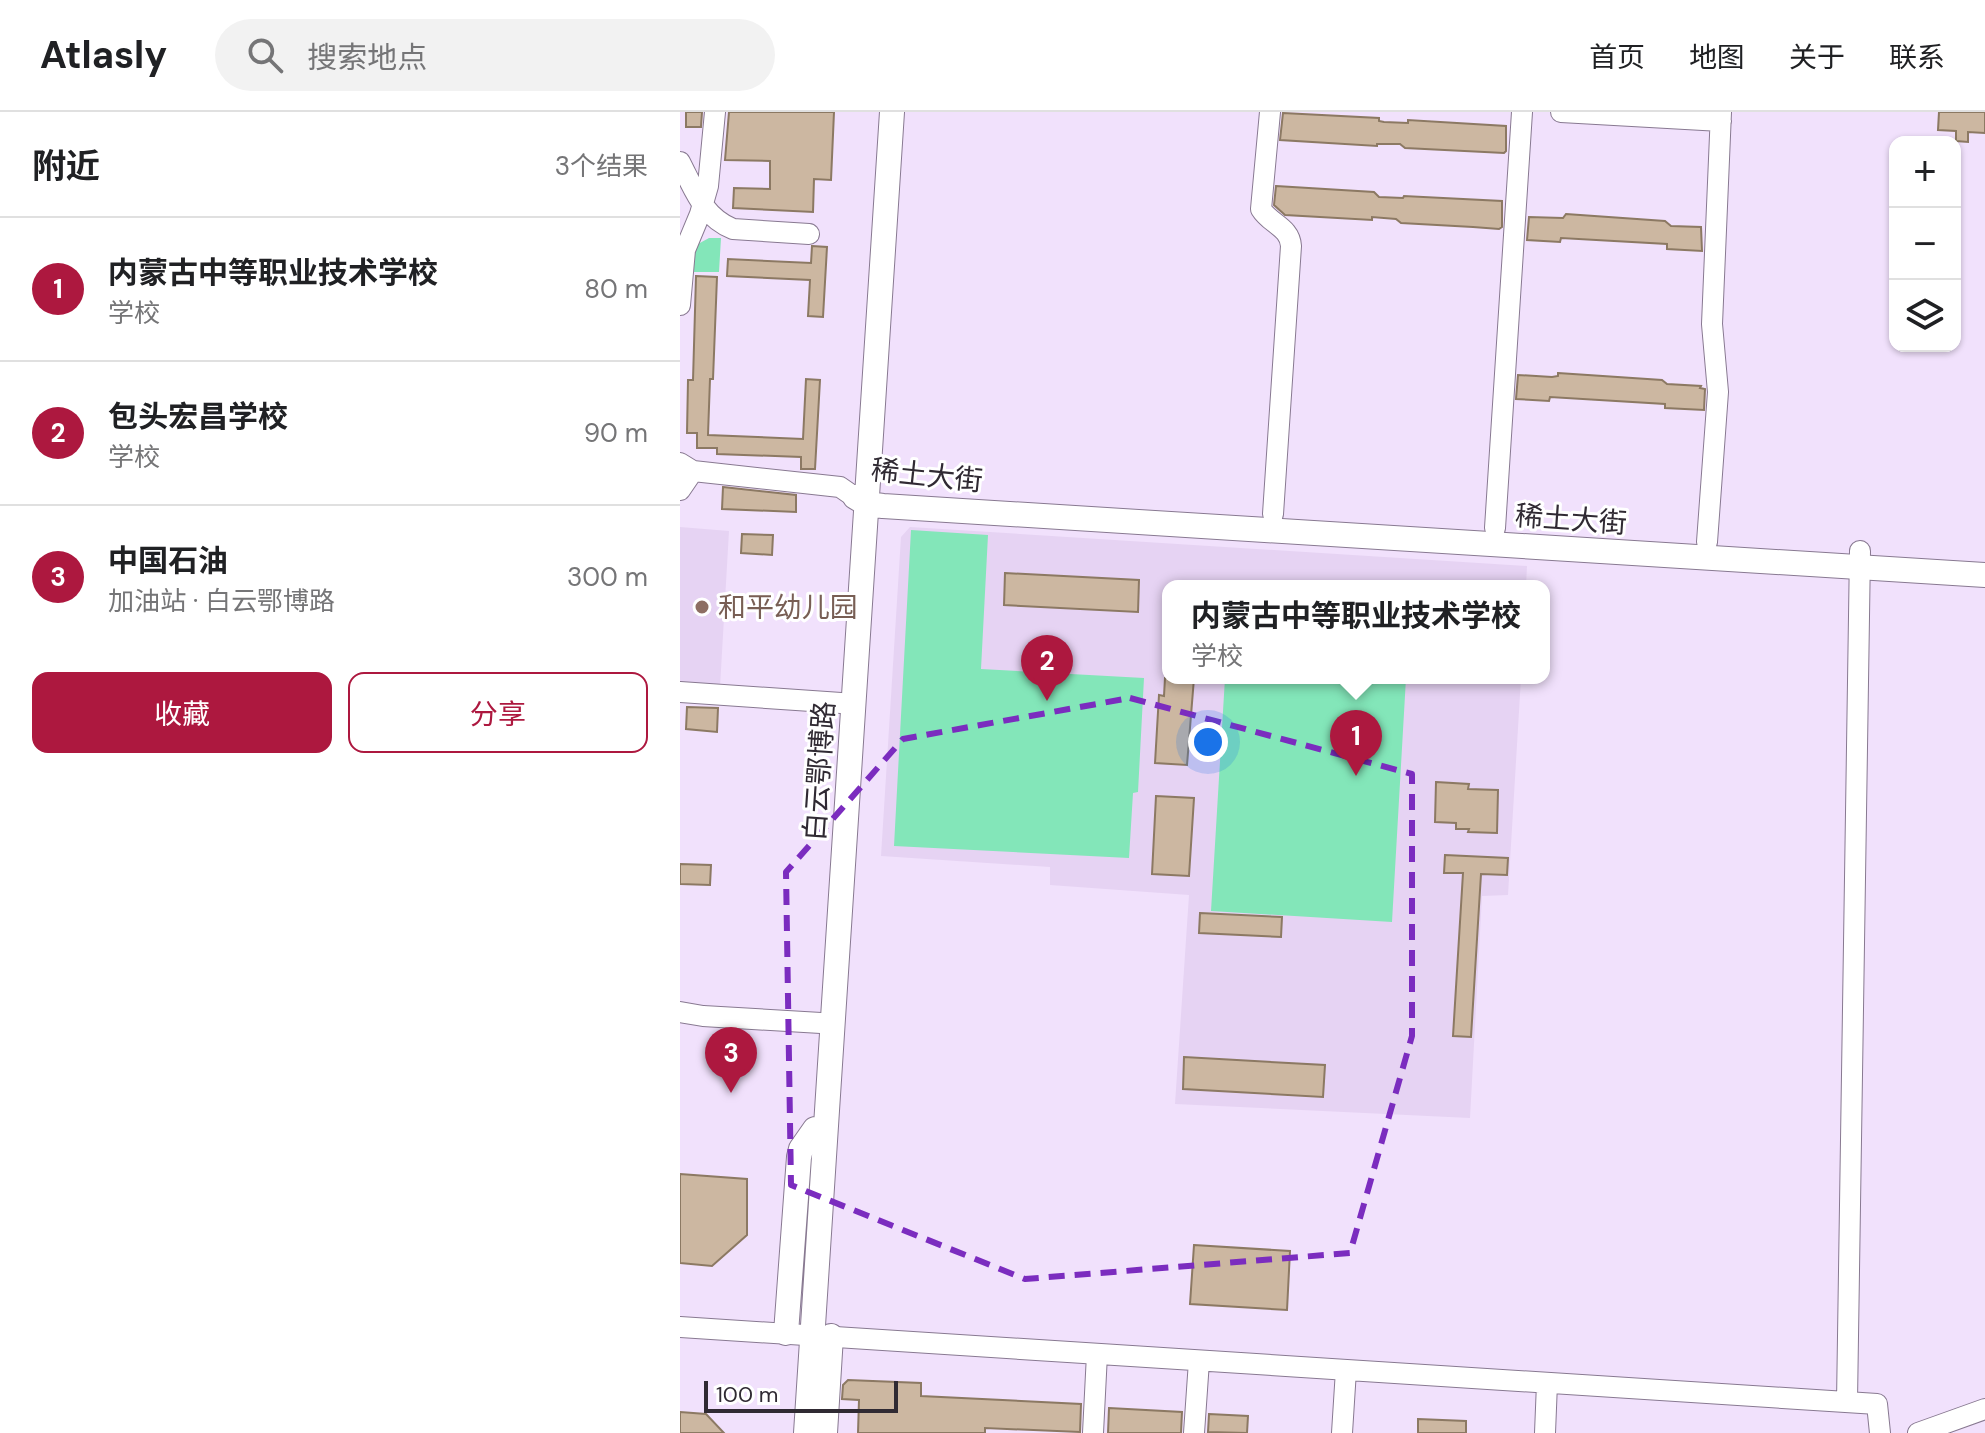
<!DOCTYPE html>
<html lang="zh">
<meta charset="utf-8">
<style>
:root{--surface:#fff;--page:#f2f2f2;--text:#202124;--muted:#757577;--line:#e0e0e0;--accent:#ad183f}
body{margin:0;font-family:"DM Sans","Noto Sans SC",sans-serif;background:var(--page);color:var(--text)}
.controls{position:absolute;right:24px;top:24px;display:grid;overflow:hidden;border-radius:16px;box-shadow:0 2px 6px #0004}
.controls button{width:72px;height:72px;display:grid;place-items:center;padding:0;border:0;border-bottom:2px solid var(--line);background:var(--surface);color:var(--text);font:40px sans-serif}
.scale{position:absolute;left:24px;bottom:20px;width:194px;box-sizing:border-box;padding-left:8px;border:4px solid #302a33;border-top:0;font-size:22px;line-height:28px;white-space:nowrap;color:#302a33;-webkit-text-stroke:6px #fff;paint-order:stroke}
.you{position:absolute;left:528px;top:630px;width:28px;height:28px;margin:-20px;border:6px solid #fff;border-radius:50%;background:#1a73e8;box-shadow:0 0 0 12px #1a73e833}
.badge{display:grid;place-items:center;width:52px;height:52px;border-radius:50%;background:var(--accent);color:#fff;font-size:26px;font-weight:700}
.pin{position:absolute;translate:-50% -66px;filter:drop-shadow(0 2px 4px #0008)}
.pin::after{content:'';position:absolute;top:42px;width:28px;height:24px;background:inherit;clip-path:polygon(0 0,100% 0,50% 100%)}
.popup{position:absolute;left:482px;top:468px;width:388px;height:104px;box-sizing:border-box;display:grid;place-content:center;border-radius:16px;background:var(--surface);filter:drop-shadow(0 2px 6px #0005);font-size:26px;white-space:nowrap;color:var(--muted)}
.popup b{font-size:30px;color:var(--text)}
.popup::after{content:'';position:absolute;left:50%;top:100%;margin-left:-16px;border:16px solid transparent;border-top-color:var(--surface)}
.list{margin:0;padding:0;list-style:none}
h2{display:flex;justify-content:space-between;align-items:center;height:104px;margin:0;padding:0 32px;font-size:34px}
h2 small{font-size:26px;font-weight:400;color:var(--muted)}
.list li{display:grid;grid-template-columns:52px 1fr auto;gap:24px;align-items:center;box-sizing:border-box;height:144px;padding:0 32px;border-top:2px solid var(--line)}
.list b{display:block;font-size:30px;white-space:nowrap}
.list p{margin:0;font-size:26px;white-space:nowrap;color:var(--muted)}
.list em{font-size:26px;font-style:normal;color:var(--muted)}
.actions{display:flex;gap:16px;padding:24px 32px}
.actions a{flex:1;padding:18px 0;border:2px solid var(--accent);border-radius:16px;text-align:center;font-size:28px;color:var(--accent)}
.actions .main{background:var(--accent);color:#fff}
.icon{flex:none;width:44px;height:44px;fill:none;stroke:currentColor;stroke-width:2;stroke-linecap:round;stroke-linejoin:round}
.map{position:relative;flex:none;width:1305px;height:1321px;overflow:hidden}
header{display:flex;align-items:center;gap:48px;box-sizing:border-box;height:112px;padding:0 40px;background:var(--surface);border-bottom:2px solid var(--line)}
header strong{font-size:38px}
nav{display:flex;gap:44px;margin-inline-start:auto;font-size:28px}
.search{width:560px;height:72px;background:var(--page);display:flex;align-items:center;gap:20px;box-sizing:border-box;padding:0 28px;border-radius:44px;color:var(--muted);font-size:30px}
main{display:flex}
aside{flex:1;background:var(--surface)}
.map>svg:first-child{display:block}
.built{fill:#e6d3f3}
.green{fill:#83e6b9}
.building{fill:#ccb7a1;stroke:#8c7963;stroke-width:2}
.lines{fill:none;stroke-linecap:round;stroke-linejoin:round}
.minor-casing{stroke:#887991;stroke-width:22}
.major-casing{stroke:#887991;stroke-width:26}
.minor{stroke:#fff;stroke-width:20}
.major{stroke:#fff;stroke-width:24}
.marked{fill:none;stroke:#7b2cbf;stroke-width:6;stroke-dasharray:16 10;stroke-linejoin:round}
.education-dot{fill:#8d6e63;stroke:#fff;stroke-width:3}
.labels{text-anchor:middle;stroke-width:6;stroke-linejoin:round;paint-order:stroke}
.street-label{font-size:28px;fill:#302a33;stroke:#fff}
.education-label{font-size:28px;fill:#785e54;stroke:#fff;text-anchor:start}
</style>
<header>
<strong>Atlasly</strong>
<div class="search"><svg class="icon" aria-label="search" viewBox="0 0 24 24"><circle cx="10" cy="10" r="6"/><path d="M15 15l6 6"/></svg>搜索地点</div>
<nav><a>首页</a><a>地图</a><a>关于</a><a>联系</a></nav>
</header>
<main>
<aside>
<h2>附近<small>3个结果</small></h2>
<ul class="list">
<li><span class="badge">1</span><div><b>内蒙古中等职业技术学校</b><p>学校</p></div><em>80 m</em></li>
<li><span class="badge">2</span><div><b>包头宏昌学校</b><p>学校</p></div><em>90 m</em></li>
<li><span class="badge">3</span><div><b>中国石油</b><p>加油站 · 白云鄂博路</p></div><em>300 m</em></li>
</ul>
<div class="actions"><a class="main">收藏</a><a>分享</a></div>
</aside>
<div class="map">
<svg width="1305" height="1321" viewBox="0 0 1305 1321">
<rect width="100%" height="100%" fill="#f1e1fc"/>
<!-- built -->
<path class="built" d="M 0,415 L 49,419 L 40,575 L 0,572 Z
M 230,415 L 847,454 L 846,474 L 488,474 L 488,566 L 841,566 L 828,783 L 802,784 L 790,1006 L 495,992 L 509,783 L 370,773 L 370,755 L 201,744 L 221,425 Z"/>
<!-- green -->
<path class="green" d="M 29,126 L 41,126 L 39,160 L 11,160 L 11,150 L 18,132 Z
M 231,418 L 308,423 L 301,557 L 464,566 L 458,680 L 453,681 L 449,746 L 214,734 Z
M 545,566 L 726,566 L 712,810 L 531,799 Z"/>
<!-- building -->
<path class="building" d="M 6,0 L 22,0 L 21,15 L 6,15 Z
M 49,0 L 154,0 L 151,68 L 134,67 L 133,100 L 53,96 L 54,76 L 90,77 L 90,49 L 45,48 Z
M 1259,0 L 1305,0 L 1305,21 L 1288,20 L 1288,30 L 1276,29 L 1276,19 L 1258,18 Z
M 603,1 L 699,6 L 699,9 L 704,10 L 728,11 L 728,8 L 826,14 L 826,39 L 824,41 L 725,36 L 720,32 L 697,32 L 697,34 L 600,28 Z
M 596,74 L 694,80 L 699,85 L 723,86 L 724,84 L 822,89 L 822,115 L 819,117 L 793,115 L 721,111 L 716,107 L 692,105 L 692,108 L 605,103 L 594,93 Z
M 886,102 L 985,109 L 991,114 L 1021,115 L 1022,139 L 987,137 L 987,132 L 881,126 L 880,130 L 847,128 L 849,105 L 883,106 Z
M 132,134 L 147,135 L 143,205 L 128,204 L 130,168 L 47,164 L 48,147 L 131,151 Z
M 16,164 L 37,165 L 33,267 L 30,267 L 28,323 L 123,327 L 126,267 L 140,268 L 135,357 L 121,357 L 121,345 L 37,342 L 37,336 L 17,336 L 17,321 L 7,321 L 8,268 L 13,268 Z
M 878,261 L 982,268 L 987,272 L 1021,274 L 1020,276 L 1025,277 L 1024,298 L 985,296 L 985,292 L 870,285 L 869,289 L 836,287 L 838,263 L 872,265 L 878,264 Z
M 43,375 L 116,383 L 116,400 L 42,397 Z
M 62,422 L 93,423 L 92,443 L 61,441 Z
M 325,461 L 459,468 L 458,500 L 324,493 Z
M 485,566 L 514,566 L 507,653 L 475,651 L 479,583 L 484,584 Z
M 7,595 L 38,596 L 37,620 L 6,617 Z
M 756,670 L 789,672 L 788,677 L 818,678 L 817,721 L 788,720 L 789,717 L 776,717 L 776,711 L 755,710 Z
M 476,684 L 514,686 L 509,764 L 472,762 Z
M 765,743 L 828,746 L 827,763 L 801,762 L 791,925 L 773,924 L 783,761 L 764,761 Z
M 0,752 L 31,753 L 30,773 L 0,772 Z
M 520,801 L 602,805 L 601,825 L 519,821 Z
M 504,945 L 645,953 L 643,985 L 503,977 Z
M 0,1062 L 67,1067 L 67,1123 L 32,1154 L 0,1151 Z
M 514,1133 L 610,1139 L 607,1198 L 510,1192 Z
M 168,1268 L 241,1271 L 241,1284 L 401,1292 L 400,1320 L 305,1316 L 305,1321 L 178,1321 L 179,1288 L 162,1287 L 163,1273 Z
M 429,1296 L 502,1300 L 501,1321 L 428,1321 Z
M 0,1300 L 26,1302 L 44,1321 L 0,1321 Z
M 529,1302 L 568,1304 L 567,1321 L 528,1320 Z
M 738,1307 L 786,1309 L 786,1321 L 738,1321 Z"/>
<g class="lines">
<!-- minor casing -->
<g class="minor-casing">
<path id="minor" d="M 590,0 L 581,97 C 590,112 610,115 611,134 L 593,402
M 881,0 L 1041,9
M 0,50 C 14,77 23,105 53,117 L 129,122
M 0,193 L 5,138 L 20,102 L 28,74 L 35,0
M 0,351 L 13,359 L 160,375 L 173,384
M 0,378 L 13,359
M 815,416 L 842,0
M 1027,430 L 1038,280 L 1032,212 L 1041,0
M 0,580 L 161,591
M 0,900 L 23,904 L 141,911
M 0,1215 L 1197,1292 L 1200,1321
M 1167,1290 L 1180,439
M 413,1321 L 417,1242
M 514,1321 L 519,1249
M 662,1321 L 666,1258
M 865,1321 L 867,1271
M 1238,1321 L 1305,1297"/>
</g>
<!-- major casing -->
<g class="major-casing">
<path id="major" d="M 175,385 L 187,392 L 203,394 L 1305,463
M 106,1221 L 119,1045 L 121,1037 L 135,1017
M 126,1321 L 212,0
M 145,1321 L 151,1224"/>
</g>
<!-- minor -->
<use href="#minor" class="minor"/>
<!-- major -->
<use href="#major" class="major"/>
</g>
<!-- marked area -->
<path class="marked" d="M 450,586 L 732,662 L 732,924 L 670,1141 L 345,1167 L 111,1073 L 106,760 L 223,627 Z"/>
<!-- markers -->
<circle class="education-dot" cx="22" cy="495" r="8"/>
<g class="labels">
<!-- street labels -->
<g class="street-label">
<text transform="translate(247 363) rotate(6)" y="10">稀土大街</text>
<text transform="translate(891 407) rotate(4)" y="10">稀土大街</text>
<text transform="translate(139 659) rotate(-86)" y="10">白云鄂博路</text>
</g>
<!-- education labels -->
<g class="education-label">
<text x="38" y="505">和平幼儿园</text>
</g>
</g>
</svg>
<div class="controls">
<button>+</button>
<button>−</button>
<button><svg class="icon" aria-label="layers" viewBox="0 0 24 24"><path d="M12 4l9 5-9 5-9-5zM3 14l9 5 9-5"/></svg></button>
</div>
<div class="scale">100 m</div>
<div class="you"></div>
<div class="pin badge" style="left:676px;top:664px">1</div>
<div class="popup"><b>内蒙古中等职业技术学校</b>学校</div>
<div class="pin badge" style="left:367px;top:589px">2</div>
<div class="pin badge" style="left:51px;top:981px">3</div>
</div>
</main>
